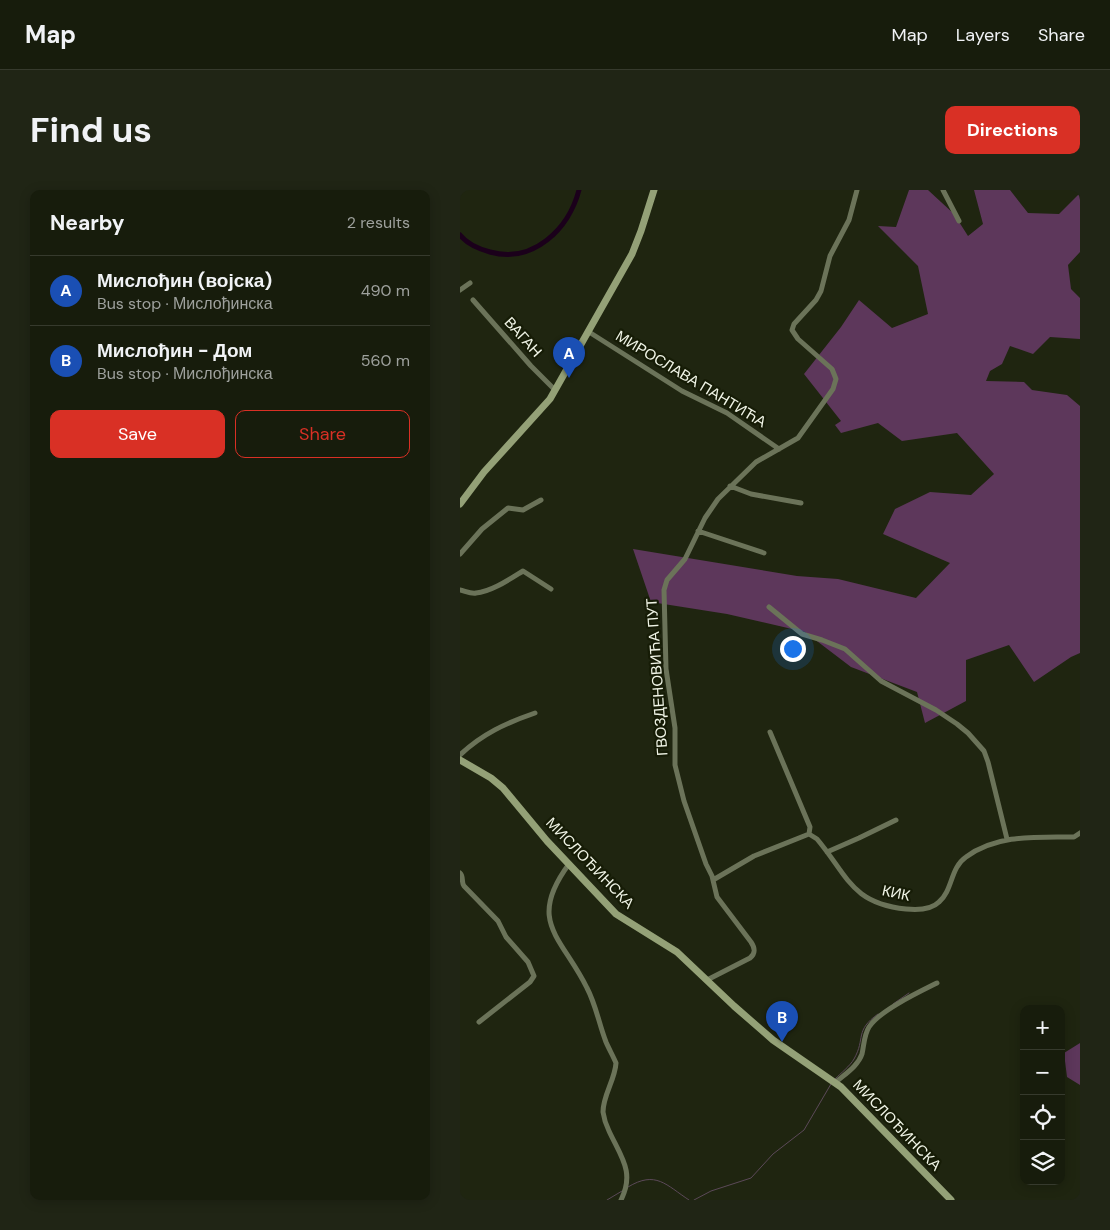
<!DOCTYPE html>
<meta charset="utf-8">
<style>
:root{--surface:#171c0c;--page:#202515;--text:#f1f3f6;--muted:#9ea19d;--line:#363a2d;--accent:#d93025}
body{margin:0;font-family:"DM Sans",sans-serif;background:var(--page);color:var(--text)}
.controls{position:absolute;right:15px;bottom:15px;display:grid;overflow:hidden;border-radius:10px;box-shadow:0 2px 12px #0003}
.controls button{width:45px;height:45px;display:grid;place-items:center;padding:0;border:0;border-bottom:1px solid var(--line);background:var(--surface);color:var(--text);font:25px sans-serif}
.you{position:absolute;left:332px;top:458px;width:18px;height:18px;margin:-12px;border:4px solid #fff;border-radius:50%;background:#1a73e8;box-shadow:0 0 0 8px #1a73e833}
.badge{display:grid;place-items:center;width:32px;height:32px;border-radius:50%;background:var(--accent);color:#fff;font-size:16px;font-weight:700}
.pin{position:absolute;translate:-50% -41px;filter:drop-shadow(0 1px 2px #0008)}
.pin::after{content:'';position:absolute;top:26px;width:18px;height:15px;background:inherit;clip-path:polygon(0 0,100% 0,50% 100%)}
.list{margin:0;padding:0;list-style:none}
h2{display:flex;justify-content:space-between;align-items:center;height:65px;margin:0;padding:0 20px;font-size:21px}
h2 small{font-size:16px;font-weight:400;color:var(--muted)}
.list li{display:grid;grid-template-columns:32px 1fr auto;gap:15px;align-items:center;box-sizing:border-box;height:70px;padding:0 20px;border-top:1px solid var(--line)}
.list b{display:block;font-size:19px;white-space:nowrap}
.list p{margin:0;font-size:16px;white-space:nowrap;color:var(--muted)}
.list em{font-size:16px;font-style:normal;color:var(--muted)}
.actions{display:flex;gap:10px;padding:15px 20px}
.actions a{flex:1;padding:11px 0;border:1px solid var(--accent);border-radius:10px;text-align:center;font-size:18px;color:var(--accent)}
.actions .main{background:var(--accent);color:#fff}
.icon{flex:none;width:28px;height:28px;fill:none;stroke:currentColor;stroke-width:2;stroke-linecap:round;stroke-linejoin:round}
.map{position:relative;flex:none;width:620px;height:1010px;overflow:hidden;border-radius:10px}
header{display:flex;align-items:center;gap:30px;box-sizing:border-box;height:70px;padding:0 25px;background:var(--surface);border-bottom:1px solid var(--line)}
header strong{font-size:24px}
nav{display:flex;gap:28px;margin-inline-start:auto;font-size:18px}
.intro{display:flex;align-items:center;justify-content:space-between;box-sizing:border-box;height:120px;padding:0 30px}
h1{margin:0;font-size:35px}
.button{padding:12px 22px;border-radius:10px;background:var(--accent);color:#fff;font-size:18px;font-weight:700}
main{display:flex;gap:30px;padding:0 30px}
aside{flex:1;background:var(--surface);border-radius:10px;box-shadow:0 2px 12px #0003}
.map>svg:first-child{display:block}
.green{fill:#5d375b}
.lines{fill:none;stroke-linecap:round;stroke-linejoin:round}
.stream{stroke:#5b4958;stroke-width:1}
.canal{stroke:#1b001b;stroke-width:5}
.street{stroke:#6b7359;stroke-width:5}
.secondary{stroke:#94a177;stroke-width:7}
.labels{text-anchor:middle;stroke-width:4.5;stroke-linejoin:round;paint-order:stroke}
.street-label{font-size:15px;fill:#f0f4e6;stroke:#161c06}
</style>
<header>
<strong>Map</strong>
<nav><a>Map</a><a>Layers</a><a>Share</a></nav>
</header>
<div class="intro"><h1>Find us</h1><a class="button">Directions</a></div>
<main>
<aside>
<h2>Nearby<small>2 results</small></h2>
<ul class="list">
<li><span class="badge" style="background:#1a4fb4">A</span><div><b>Мислођин (војска)</b><p>Bus stop · Мислођинска</p></div><em>490 m</em></li>
<li><span class="badge" style="background:#1a4fb4">B</span><div><b>Мислођин - Дом</b><p>Bus stop · Мислођинска</p></div><em>560 m</em></li>
</ul>
<div class="actions"><a class="main">Save</a><a>Share</a></div>
</aside>
<div class="map">
<svg width="620" height="1010" viewBox="0 0 620 1010">
<rect width="100%" height="100%" fill="#1f2510"/>
<!-- green -->
<path class="green" d="M 449,0 L 468,0 L 494,24 L 508,46 L 523,34 L 514,0 L 550,0 L 568,23 L 599,24 L 620,3 L 620,62 L 608,75 L 611,99 L 620,108 L 620,149 L 590,147 L 573,164 L 550,156 L 542,174 L 530,181 L 526,191 L 564,192 L 572,200 L 607,205 L 620,216 L 620,463 L 611,467 L 574,492 L 549,455 L 506,470 L 506,511 L 465,533 L 457,502 L 391,477 L 345,442 L 267,424 L 191,412 L 173,359 L 337,386 L 378,389 L 456,408 L 490,373 L 423,344 L 435,319 L 470,302 L 511,305 L 534,284 L 497,243 L 442,251 L 418,233 L 381,243 L 375,235 L 381,231 L 344,184 L 381,137 L 399,110 L 432,138 L 468,124 L 458,76 L 418,36 L 436,37 Z
M 620,853 L 620,895 L 607,887 L 604,863 Z"/>
<g class="lines">
<!-- stream -->
<path class="stream" d="M 433,814 L 449,803
M 375,889 C 381,883 390,876 394,869 C 406,848 394,841 418,824
M 168,997 C 196,980 206,995 229,1010
M 147,1010 L 162,1001
M 234,1010 L 251,1001 L 291,988 L 313,964 L 344,940 L 371,894"/>
<!-- canal -->
<path class="canal" d="M 0,45 C 7,54 19,59 30,62 C 73,74 109,39 119,0"/>
<!-- street -->
<path class="street" d="M 483,0 L 499,31
M 0,100 L 10,93
M 13,110 L 71,176 L 95,200
M 129,142 L 222,201 L 267,223 L 319,259
M 270,296 L 291,304 L 341,313
M 238,341 L 304,363
M 0,364 L 22,339 L 48,318 L 63,320 L 81,310
M 0,400 C 5,401 11,404 16,403 C 31,402 50,389 63,381 L 91,399
M 309,417 L 342,444 L 362,450 L 385,459 L 421,491 L 476,520 L 497,534 L 508,543 L 524,561 L 528,572 L 547,649
M 310,542 L 350,637 L 349,644
M 0,565 C 22,544 46,533 75,523
M 367,662 L 399,648 L 436,630
M 109,674 C 66,732 102,747 127,798 C 136,815 139,834 146,852 C 149,859 153,866 156,873 C 155,890 143,905 143,922 C 144,929 146,935 149,941 C 161,967 175,982 161,1010
M 0,683 C 4,687 1,692 4,696 L 38,731 L 46,747 L 68,772 L 74,786 L 70,792 L 19,832
M 253,690 L 294,666 L 349,644 L 357,649 C 388,686 391,713 446,719 C 456,720 471,720 479,712 C 493,700 490,678 506,667 C 536,645 573,647 609,647 L 614,647 L 620,643
M 247,790 L 290,768 C 296,763 295,758 291,752 L 257,707 L 252,686 L 246,674 L 224,611 L 215,575 L 215,538 L 206,479 L 204,400 L 207,390 L 225,369 L 245,328 L 258,309 L 296,272 L 338,248 L 373,199 L 376,189 L 372,179 L 338,149 L 332,140 L 334,134 L 356,110 L 361,101 L 370,66 L 389,30 L 397,0
M 376,892 C 385,884 398,876 402,864 C 404,855 404,845 409,837 C 419,821 459,802 477,793"/>
<!-- secondary -->
<path class="secondary" d="M 0,314 L 24,282 L 90,209 L 172,64 L 181,41 L 194,0
M 0,570 L 31,588 L 43,598 L 87,651 L 156,724 L 217,762 L 274,816 L 313,850 L 381,897 L 491,1010"/>
</g>
<g class="labels">
<!-- street labels -->
<g class="street-label">
<text transform="translate(63 147) rotate(48)" y="5">ВАГАН</text>
<text transform="translate(231 189) rotate(31)" y="5">МИРОСЛАВА ПАНТИЋА</text>
<text transform="translate(197 487) rotate(-94)" y="5">ГВОЗДЕНОВИЋА ПУТ</text>
<text transform="translate(130 673) rotate(46)" y="5">МИСЛОЂИНСКА</text>
<text transform="translate(436 703) rotate(12)" y="5">КИК</text>
<text transform="translate(437 935) rotate(46)" y="5">МИСЛОЂИНСКА</text>
</g>
</g>
</svg>
<div class="controls">
<button>+</button>
<button>−</button>
<button><svg class="icon" aria-label="locate" viewBox="0 0 24 24"><circle cx="12" cy="12" r="6"/><path d="M12 2v4M12 18v4M2 12h4M18 12h4"/></svg></button>
<button><svg class="icon" aria-label="layers" viewBox="0 0 24 24"><path d="M12 4l9 5-9 5-9-5zM3 14l9 5 9-5"/></svg></button>
</div>
<div class="you"></div>
<div class="pin badge" style="left:109px;top:188px;background:#1a4fb4">A</div>
<div class="pin badge" style="left:322px;top:852px;background:#1a4fb4">B</div>
</div>
</main>
